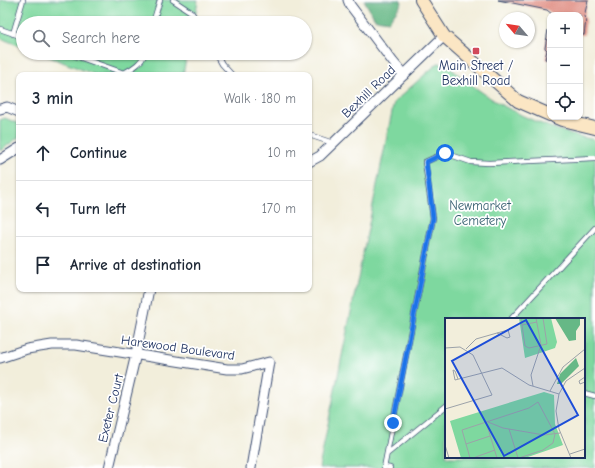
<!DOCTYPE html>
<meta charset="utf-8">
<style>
:root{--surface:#fff;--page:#f2f2f3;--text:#1f2937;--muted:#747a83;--line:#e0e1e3}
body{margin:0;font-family:"Comic Neue",sans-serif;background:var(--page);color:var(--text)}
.controls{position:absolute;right:12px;top:12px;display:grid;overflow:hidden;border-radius:8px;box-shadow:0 1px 3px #0004}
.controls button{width:36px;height:36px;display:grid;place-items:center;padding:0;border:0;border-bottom:1px solid var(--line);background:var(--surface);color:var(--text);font:20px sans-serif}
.compass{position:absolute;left:499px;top:12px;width:36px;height:36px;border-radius:50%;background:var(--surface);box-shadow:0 1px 3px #0004;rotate:299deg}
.stop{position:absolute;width:12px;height:12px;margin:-9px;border:3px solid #1a73e8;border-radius:50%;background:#fff}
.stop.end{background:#1a73e8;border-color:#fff;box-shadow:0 1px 4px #0008}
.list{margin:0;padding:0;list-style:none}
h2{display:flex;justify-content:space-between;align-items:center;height:52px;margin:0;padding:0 16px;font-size:17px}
h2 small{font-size:13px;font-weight:400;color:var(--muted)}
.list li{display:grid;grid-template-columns:26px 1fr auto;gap:12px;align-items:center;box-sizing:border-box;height:56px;padding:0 16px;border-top:1px solid var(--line)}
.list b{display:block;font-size:15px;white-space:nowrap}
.list em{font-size:13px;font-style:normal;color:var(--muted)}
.icon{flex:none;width:22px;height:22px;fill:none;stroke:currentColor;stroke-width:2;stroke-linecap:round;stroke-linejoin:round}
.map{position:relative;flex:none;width:595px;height:468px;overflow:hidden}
.search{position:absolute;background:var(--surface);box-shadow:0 1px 3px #0004;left:16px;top:16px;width:296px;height:44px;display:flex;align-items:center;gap:10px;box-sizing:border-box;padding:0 14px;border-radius:22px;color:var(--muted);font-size:15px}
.panel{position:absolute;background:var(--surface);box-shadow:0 1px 3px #0004;left:16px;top:72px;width:296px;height:220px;border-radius:8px}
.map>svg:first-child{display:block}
.green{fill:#7ed89f;stroke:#4c847e;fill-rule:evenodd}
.forest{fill:#66b886;stroke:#407472}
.building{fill:#df8b80}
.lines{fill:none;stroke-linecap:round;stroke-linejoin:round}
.service-casing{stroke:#3b4c71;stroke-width:6}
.minor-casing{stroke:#3b4c71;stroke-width:11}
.secondary-casing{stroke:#3b4c71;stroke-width:14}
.service{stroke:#fff;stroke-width:4.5}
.minor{stroke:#fff;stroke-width:9}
.secondary{stroke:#fbe6c4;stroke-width:12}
.route{stroke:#1a73e8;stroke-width:5}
.poi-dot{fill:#d1495b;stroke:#fff;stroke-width:1.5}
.labels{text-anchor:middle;stroke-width:3.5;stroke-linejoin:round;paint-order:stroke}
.poi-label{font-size:13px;fill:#1b2f5e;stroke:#fff}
.street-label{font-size:13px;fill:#1b2f5e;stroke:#fff}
.park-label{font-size:13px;fill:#396272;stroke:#fff}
.inset-road{fill:none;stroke:#9ca2a9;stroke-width:1}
.view{fill:#1d4ed8;fill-opacity:0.15;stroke:#1d4ed8;stroke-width:2}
.inset-edge{fill:none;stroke:#1b2f5e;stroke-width:2}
</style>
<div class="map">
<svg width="595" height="468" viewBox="0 0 595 468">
<rect width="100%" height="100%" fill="#fff"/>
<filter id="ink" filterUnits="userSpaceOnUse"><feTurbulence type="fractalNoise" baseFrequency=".025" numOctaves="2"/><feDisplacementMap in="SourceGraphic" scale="8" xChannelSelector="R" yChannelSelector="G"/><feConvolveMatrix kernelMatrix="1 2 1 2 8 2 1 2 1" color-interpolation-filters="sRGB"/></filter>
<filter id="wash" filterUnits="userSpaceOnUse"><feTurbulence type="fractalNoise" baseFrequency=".012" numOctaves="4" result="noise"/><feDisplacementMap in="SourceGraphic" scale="16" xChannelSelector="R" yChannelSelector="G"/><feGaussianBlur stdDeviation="0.9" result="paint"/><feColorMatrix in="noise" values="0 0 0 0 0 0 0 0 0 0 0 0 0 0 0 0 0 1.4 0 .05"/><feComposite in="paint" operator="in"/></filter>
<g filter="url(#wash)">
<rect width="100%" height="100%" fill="#f2eedb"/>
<!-- green -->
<path class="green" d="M 0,0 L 198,0 L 194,23 L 23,23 L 23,47 L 0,38 Z
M 39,53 L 187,53 L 183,75 L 96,75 Z
M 438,63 L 445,64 C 463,78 481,93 500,104 C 530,121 562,133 595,140 L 595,468 L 319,468 L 394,102 ZM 446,319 L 584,319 L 584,457 L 446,457 Z
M 5,118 L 19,124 L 19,137 L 0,151 L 0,120 Z"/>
<!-- forest -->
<path class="forest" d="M 364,0 L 401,0 L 402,3 L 389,21 L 375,19 Z"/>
<g id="blocks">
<!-- building -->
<path class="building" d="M 498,0 L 588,0 L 584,17 L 586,19 L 584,35 L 580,35 L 580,15 L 553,15 L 547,10 Z
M 548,30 L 550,30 L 550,60 L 545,59 L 547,50 L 545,48 Z"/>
</g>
</g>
<g filter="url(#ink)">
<use href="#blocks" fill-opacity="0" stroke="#3b4c71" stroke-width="1"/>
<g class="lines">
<!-- service casing -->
<g class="service-casing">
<path id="service" d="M 173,0 L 191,12 L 199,23
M 153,23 L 160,0
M 0,29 L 23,37
M 13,34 L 23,0
M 67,53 L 124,73 C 133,68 142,63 145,53
M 216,53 L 222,64 L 232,75
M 309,135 L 333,143
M 511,319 L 595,228
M 584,393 L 595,396
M 387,454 L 446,406
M 384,467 L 390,468
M 384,468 L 433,218 L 425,162 L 445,153 L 471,162 L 489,163 L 595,158"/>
</g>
<!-- minor casing -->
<g class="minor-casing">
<path id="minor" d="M 348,0 L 350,5 L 393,62 L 404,75
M 0,109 L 7,107 L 19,112
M 0,160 L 19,148
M 309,162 L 320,156 L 444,36
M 0,358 L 27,349 L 52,345 L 76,345 L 227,369 L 242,369 L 269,362 L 251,468
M 109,468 L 136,354 L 149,289"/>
</g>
<!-- secondary casing -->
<g class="secondary-casing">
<path id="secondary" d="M 421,0 L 444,36 L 518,101 L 550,115
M 555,117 L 562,120 L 595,128"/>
</g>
<!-- service -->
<use href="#service" class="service"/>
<!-- minor -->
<use href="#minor" class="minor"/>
<!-- secondary -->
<use href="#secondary" class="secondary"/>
</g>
</g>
<g class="lines" filter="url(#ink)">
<!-- route -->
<path class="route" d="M 393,423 L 433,218 L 426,162 L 445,153"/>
</g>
<!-- markers -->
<rect class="poi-dot" x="472" y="47" width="8" height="8" rx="2"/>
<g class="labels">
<!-- poi labels -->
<g class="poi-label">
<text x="476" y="70">Main Street /<tspan x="476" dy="15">Bexhill Road</tspan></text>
</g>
<!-- street labels -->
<g class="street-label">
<text transform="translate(368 91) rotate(-44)" y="5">Bexhill Road</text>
<text transform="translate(178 347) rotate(8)" y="5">Harewood Boulevard</text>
<text transform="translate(110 408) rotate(-76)" y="5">Exeter Court</text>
</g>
<!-- park labels -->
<g class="park-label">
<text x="480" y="210">Newmarket<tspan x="480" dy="15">Cemetery</tspan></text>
</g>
</g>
<!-- overview -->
<g transform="translate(445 318)">
<rect width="140" height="140" fill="#f2eedb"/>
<path d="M 74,0 L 106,0 L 112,24 L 110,30 L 80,40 ZM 99,74 L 109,77 L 110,106 L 118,127 L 80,140 L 16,140 L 5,103 Z" fill="#7ed89f"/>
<path d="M 110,0 L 135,0 L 135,7 L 131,13 L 131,22 L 124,23 ZM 131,40 L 134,48 L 116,66 L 112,66 L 115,56 Z" fill="#66b886"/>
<path class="inset-road" d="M 76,0 L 80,28 L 84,30 L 102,26 L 98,0M 77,7 L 92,4M 0,30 L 15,29 L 28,37 L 47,77 L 0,91M 21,31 L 31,21 L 52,15 L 62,20 L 65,19 L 63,12 L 52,15M 140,59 L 134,63 L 135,66 L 140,64M 13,61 L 10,53 L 8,52 L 10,62 L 57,50 L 84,67 L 114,76M 88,68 L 86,57 L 96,27 L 91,0M 105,73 L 118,49 L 140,31M 41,104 L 52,140M 43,104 L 58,110 L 99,117 L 115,115M 64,111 L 73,140M 21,126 L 45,118M 0,127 L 4,140M 125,136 L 140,131M 25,140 L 17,112 L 84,90 L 93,84 L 110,116 L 108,125 L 98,132 L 74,140M 28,140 L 50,132M 126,140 L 114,111 L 111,93 L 114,76 L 121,63 L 140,50"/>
<path class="view" d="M 81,2 L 133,97 L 59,138 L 7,43 Z"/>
<rect width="140" height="140" class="inset-edge"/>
</g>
</svg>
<div class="controls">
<button>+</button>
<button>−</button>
<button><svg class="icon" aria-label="locate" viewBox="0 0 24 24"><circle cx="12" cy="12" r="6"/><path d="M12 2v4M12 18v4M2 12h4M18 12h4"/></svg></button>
</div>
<svg class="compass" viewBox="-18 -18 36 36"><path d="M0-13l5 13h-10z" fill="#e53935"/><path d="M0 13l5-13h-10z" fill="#747a83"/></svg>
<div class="stop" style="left:445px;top:153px"></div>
<div class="stop end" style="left:393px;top:423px"></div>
<div class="search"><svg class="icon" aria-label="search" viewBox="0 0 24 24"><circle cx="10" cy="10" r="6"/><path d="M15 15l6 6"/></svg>Search here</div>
<section class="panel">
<h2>3 min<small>Walk · 180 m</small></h2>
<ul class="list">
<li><svg class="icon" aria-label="ahead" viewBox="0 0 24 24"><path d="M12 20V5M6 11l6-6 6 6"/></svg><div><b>Continue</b></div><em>10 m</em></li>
<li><svg class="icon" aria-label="left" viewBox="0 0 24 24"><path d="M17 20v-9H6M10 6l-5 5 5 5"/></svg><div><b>Turn left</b></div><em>170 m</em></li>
<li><svg class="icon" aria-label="arrive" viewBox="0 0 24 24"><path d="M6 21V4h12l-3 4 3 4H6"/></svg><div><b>Arrive at destination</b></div></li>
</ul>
</section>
</div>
